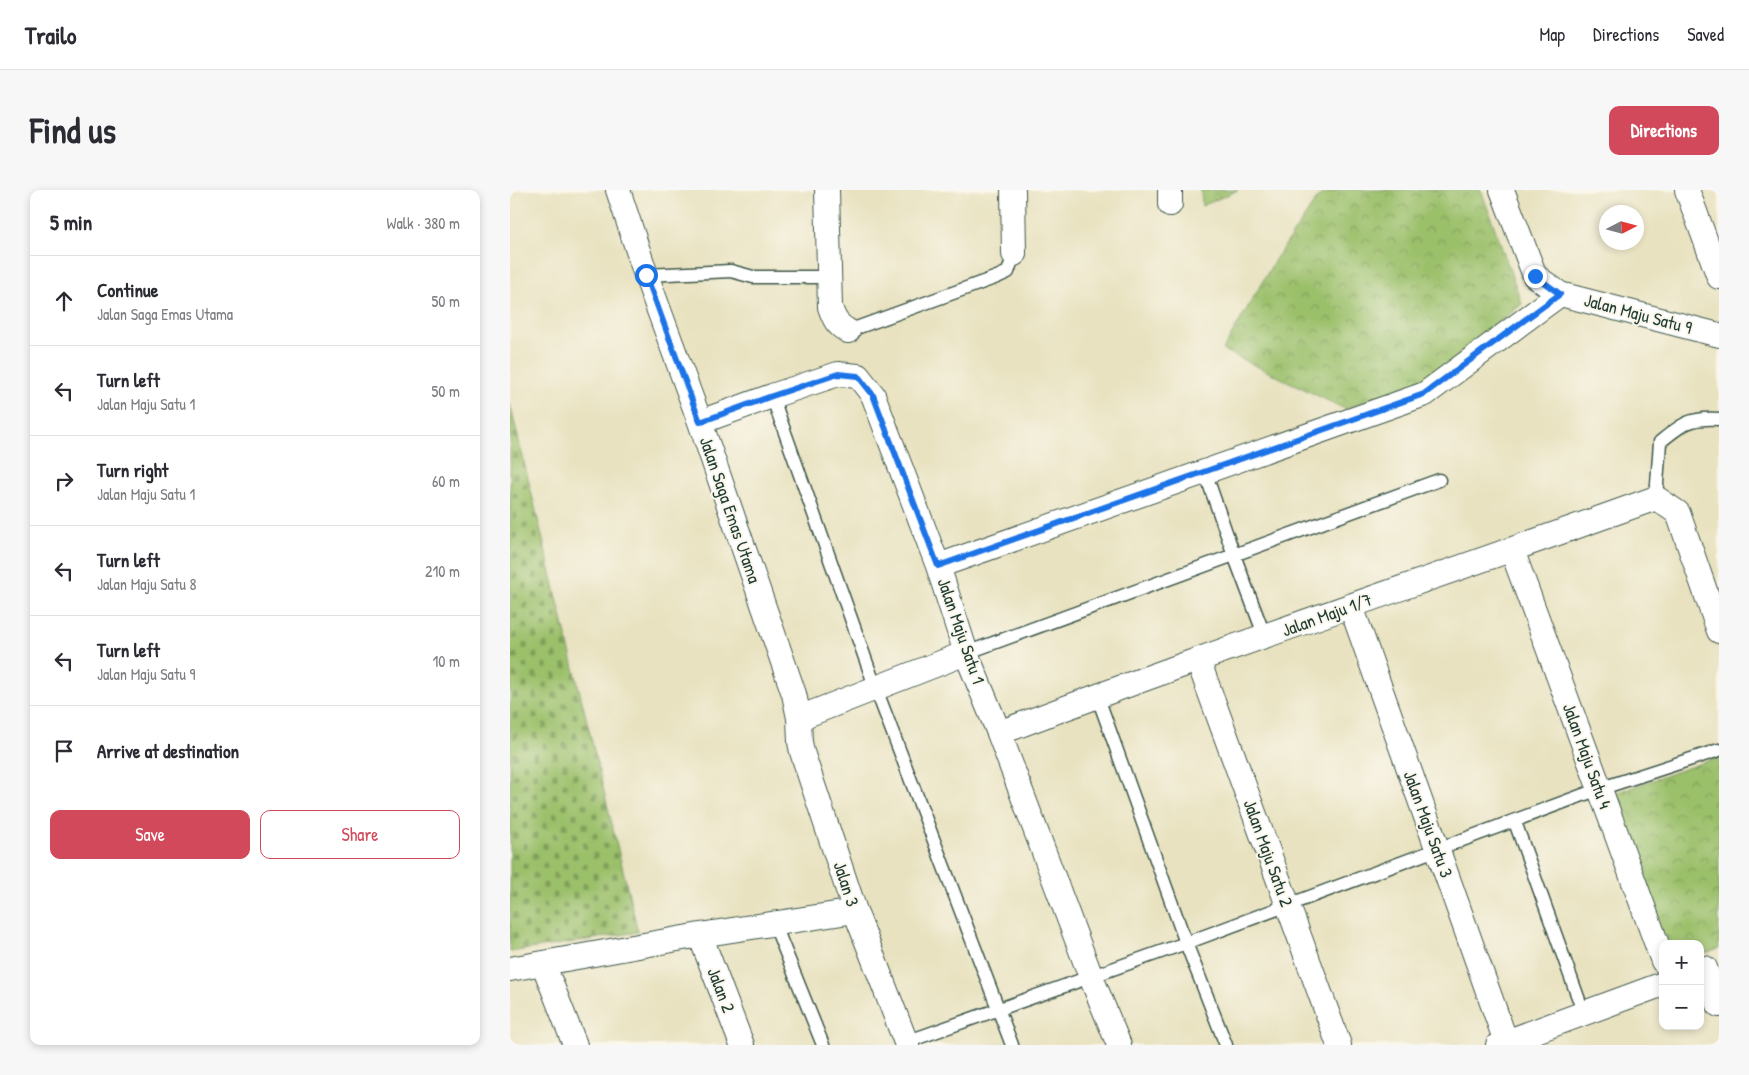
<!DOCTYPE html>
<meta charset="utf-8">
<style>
:root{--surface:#fff;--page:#f7f7f7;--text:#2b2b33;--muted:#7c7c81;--line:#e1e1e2;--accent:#d1495b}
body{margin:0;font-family:"Patrick Hand",sans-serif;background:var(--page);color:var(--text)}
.controls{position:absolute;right:15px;bottom:15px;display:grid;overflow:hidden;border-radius:10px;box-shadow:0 2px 8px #0003}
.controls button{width:45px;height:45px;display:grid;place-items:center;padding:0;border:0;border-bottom:1px solid var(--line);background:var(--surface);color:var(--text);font:25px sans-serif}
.compass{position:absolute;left:1089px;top:15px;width:45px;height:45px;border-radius:50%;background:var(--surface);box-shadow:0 2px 8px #0003;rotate:84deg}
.stop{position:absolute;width:15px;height:15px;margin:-11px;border:4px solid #1a73e8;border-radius:50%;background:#fff}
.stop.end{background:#1a73e8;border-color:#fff;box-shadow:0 1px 5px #0008}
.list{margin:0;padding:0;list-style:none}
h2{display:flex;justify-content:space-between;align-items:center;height:65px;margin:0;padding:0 20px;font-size:21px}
h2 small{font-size:16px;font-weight:400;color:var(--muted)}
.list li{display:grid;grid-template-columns:32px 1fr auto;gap:15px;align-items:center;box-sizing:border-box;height:90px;padding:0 20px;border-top:1px solid var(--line)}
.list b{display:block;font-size:19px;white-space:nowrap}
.list p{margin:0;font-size:16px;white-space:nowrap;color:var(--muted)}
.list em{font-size:16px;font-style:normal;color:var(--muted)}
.actions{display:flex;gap:10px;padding:15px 20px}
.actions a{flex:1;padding:11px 0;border:1px solid var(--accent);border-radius:10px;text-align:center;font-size:18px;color:var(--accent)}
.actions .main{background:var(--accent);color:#fff}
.icon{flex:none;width:28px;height:28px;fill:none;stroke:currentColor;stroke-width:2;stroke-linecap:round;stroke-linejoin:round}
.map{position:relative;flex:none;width:1209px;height:855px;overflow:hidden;border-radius:10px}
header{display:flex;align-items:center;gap:30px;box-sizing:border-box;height:70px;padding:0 25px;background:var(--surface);border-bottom:1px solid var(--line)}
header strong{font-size:24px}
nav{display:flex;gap:28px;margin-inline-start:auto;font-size:18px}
.intro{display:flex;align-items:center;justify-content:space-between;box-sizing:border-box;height:120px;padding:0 30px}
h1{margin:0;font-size:35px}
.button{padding:12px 22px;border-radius:10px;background:var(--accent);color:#fff;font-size:18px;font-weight:700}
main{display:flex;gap:30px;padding:0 30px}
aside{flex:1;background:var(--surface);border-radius:10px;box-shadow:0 2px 8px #0003}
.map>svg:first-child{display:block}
.cemetery{fill:url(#cemetery-stones);stroke:#5d7e50}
.park{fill:url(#park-crowns);stroke:#5d7e50}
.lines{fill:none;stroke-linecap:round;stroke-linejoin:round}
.service-casing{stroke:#3d5649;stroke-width:15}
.minor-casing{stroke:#3d5649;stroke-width:26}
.service{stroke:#fff;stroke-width:12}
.minor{stroke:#fff;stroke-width:24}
.route{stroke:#1a73e8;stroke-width:6}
.labels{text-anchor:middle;stroke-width:4;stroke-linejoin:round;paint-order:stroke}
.street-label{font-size:18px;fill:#1f3d34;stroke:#fbf7ec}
</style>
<header>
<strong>Trailo</strong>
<nav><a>Map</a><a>Directions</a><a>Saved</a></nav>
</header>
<div class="intro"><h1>Find us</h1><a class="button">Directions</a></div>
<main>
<aside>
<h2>5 min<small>Walk · 380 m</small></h2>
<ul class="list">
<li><svg class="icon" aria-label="ahead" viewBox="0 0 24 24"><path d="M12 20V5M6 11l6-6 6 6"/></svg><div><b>Continue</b><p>Jalan Saga Emas Utama</p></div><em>50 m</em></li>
<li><svg class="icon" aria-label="left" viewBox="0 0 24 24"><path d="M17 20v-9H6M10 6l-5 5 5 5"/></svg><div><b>Turn left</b><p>Jalan Maju Satu 1</p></div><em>50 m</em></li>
<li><svg class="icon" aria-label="right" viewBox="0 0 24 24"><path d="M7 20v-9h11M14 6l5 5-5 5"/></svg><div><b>Turn right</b><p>Jalan Maju Satu 1</p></div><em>60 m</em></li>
<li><svg class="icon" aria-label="left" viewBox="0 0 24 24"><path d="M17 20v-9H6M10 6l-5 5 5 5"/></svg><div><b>Turn left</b><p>Jalan Maju Satu 8</p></div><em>210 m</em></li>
<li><svg class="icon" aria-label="left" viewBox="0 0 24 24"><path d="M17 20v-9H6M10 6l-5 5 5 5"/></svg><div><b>Turn left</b><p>Jalan Maju Satu 9</p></div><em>10 m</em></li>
<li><svg class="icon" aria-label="arrive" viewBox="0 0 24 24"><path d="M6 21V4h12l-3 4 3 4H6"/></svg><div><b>Arrive at destination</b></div></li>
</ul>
<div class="actions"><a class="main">Save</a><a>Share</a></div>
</aside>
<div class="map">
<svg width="1209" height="855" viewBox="0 0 1209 855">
<defs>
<pattern id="cemetery-stones" width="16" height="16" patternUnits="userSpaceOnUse" patternTransform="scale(1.25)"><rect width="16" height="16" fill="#9bc06b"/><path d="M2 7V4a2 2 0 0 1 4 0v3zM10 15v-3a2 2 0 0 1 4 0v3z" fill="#7e9d59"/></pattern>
<pattern id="park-crowns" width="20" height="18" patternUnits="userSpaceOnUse" patternTransform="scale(1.25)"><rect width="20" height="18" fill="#9bc06b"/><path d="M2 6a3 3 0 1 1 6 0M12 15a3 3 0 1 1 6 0" fill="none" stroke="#7e9d59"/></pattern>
</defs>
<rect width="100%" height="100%" fill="#fbf7ec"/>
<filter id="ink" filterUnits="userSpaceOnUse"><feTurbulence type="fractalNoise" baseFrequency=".02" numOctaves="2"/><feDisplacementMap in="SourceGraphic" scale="10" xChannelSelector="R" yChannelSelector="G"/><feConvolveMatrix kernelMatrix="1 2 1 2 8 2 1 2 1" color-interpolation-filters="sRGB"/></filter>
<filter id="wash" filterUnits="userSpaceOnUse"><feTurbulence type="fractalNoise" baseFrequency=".0096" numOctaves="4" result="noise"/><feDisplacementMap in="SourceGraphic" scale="20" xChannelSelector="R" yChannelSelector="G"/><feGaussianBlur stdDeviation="1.12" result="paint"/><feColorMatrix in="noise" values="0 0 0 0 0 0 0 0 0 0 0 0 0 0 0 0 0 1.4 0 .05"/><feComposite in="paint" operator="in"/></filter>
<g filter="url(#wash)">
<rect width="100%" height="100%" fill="#e8e2c0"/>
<!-- cemetery -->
<path class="cemetery" d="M 0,214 L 128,742 L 0,762 Z"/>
<!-- park -->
<path class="park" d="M 691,0 L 728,0 L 692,16 Z
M 826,0 L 971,0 L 1012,114 L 926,185 L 835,219 L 713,160 L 765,70 L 809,6 Z
M 1209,567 L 1209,759 L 1190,765 L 1190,754 L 1157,754 L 1100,605 Z"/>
</g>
<g filter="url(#ink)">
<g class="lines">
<!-- service casing -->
<g class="service-casing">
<path id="service" d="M 136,85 L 221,81 L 243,87 L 319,87
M 338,141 L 487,87 L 498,82 L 504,64
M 262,206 L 366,499 L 502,855
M 695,282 L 724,365 L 755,447
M 1146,308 L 1150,252 C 1172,234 1180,227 1209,229
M 456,463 L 929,290
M 587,505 L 676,753 L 716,855
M 1005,632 L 1074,824
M 264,733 L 313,855
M 396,852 L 676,753 L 1089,599 L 1209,560"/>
</g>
<!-- minor casing -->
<g class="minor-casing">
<path id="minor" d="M 108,0 L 136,85 L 190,232 L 284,504 L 289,528 L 290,552 L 292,562 L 345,721 L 397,855
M 317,0 L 320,117 C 324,129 327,135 338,141
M 503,0 L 504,64
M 660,0 L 660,14
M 992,0 L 1025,86 L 1050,104 L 1209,145
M 1177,0 L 1209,87
M 190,232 L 262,206 L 328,184 L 348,186 L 363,205 L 428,376 L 456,463 L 489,543 L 581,787 L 609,855
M 1002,360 L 1153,771
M 428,376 L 915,204 L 1050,104
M 841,416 L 996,852
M 688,470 L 829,855
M 289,528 L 456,463
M 489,543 C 706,460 928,387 1146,308 L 1168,323 L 1209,441
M 190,745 L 232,855
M 33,773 L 65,855
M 1195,778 L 1209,815
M 0,779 L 190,745 L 345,721
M 988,855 L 1153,794"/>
</g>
<!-- service -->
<use href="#service" class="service"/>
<!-- minor -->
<use href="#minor" class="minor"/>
</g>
</g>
<g class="lines" filter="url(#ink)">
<!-- route -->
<path class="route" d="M 136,85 L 190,232 L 262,206 L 328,184 L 348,186 L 363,205 L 428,376 L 914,204 L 1050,104 L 1025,86"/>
</g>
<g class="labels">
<!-- street labels -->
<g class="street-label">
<text transform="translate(1128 124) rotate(15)" y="6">Jalan Maju Satu 9</text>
<text transform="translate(220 320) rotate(71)" y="6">Jalan Saga Emas Utama</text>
<text transform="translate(817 425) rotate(-20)" y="6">Jalan Maju 1/7</text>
<text transform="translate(451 441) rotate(71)" y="6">Jalan Maju Satu 1</text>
<text transform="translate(1077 566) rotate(70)" y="6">Jalan Maju Satu 4</text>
<text transform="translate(918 634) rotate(70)" y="6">Jalan Maju Satu 3</text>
<text transform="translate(758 663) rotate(70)" y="6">Jalan Maju Satu 2</text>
<text transform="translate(336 694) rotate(72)" y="6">Jalan 3</text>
<text transform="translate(211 800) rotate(69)" y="6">Jalan 2</text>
</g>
</g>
</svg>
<div class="controls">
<button>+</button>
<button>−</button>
</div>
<svg class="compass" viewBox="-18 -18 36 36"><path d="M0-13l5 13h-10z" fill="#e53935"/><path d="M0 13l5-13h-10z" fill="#7c7c81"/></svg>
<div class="stop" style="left:136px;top:85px"></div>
<div class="stop end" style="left:1025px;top:86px"></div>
</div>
</main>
